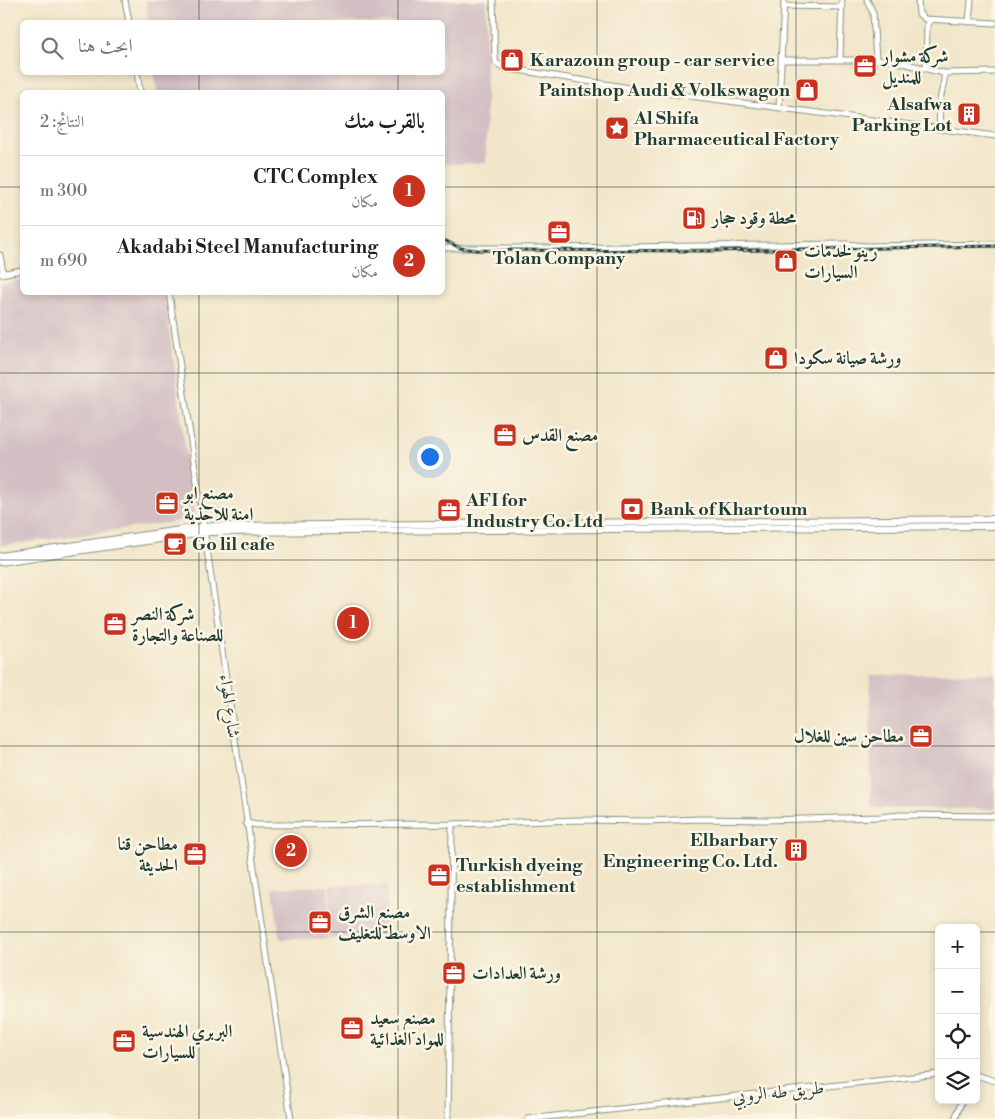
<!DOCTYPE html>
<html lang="ar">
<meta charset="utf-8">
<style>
:root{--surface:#fff;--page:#f2f2f2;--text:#222;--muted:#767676;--line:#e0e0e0;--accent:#c8321e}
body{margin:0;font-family:"Libre Bodoni",Amiri,serif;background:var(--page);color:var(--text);direction:rtl}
.controls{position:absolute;right:15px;bottom:15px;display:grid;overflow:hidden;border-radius:8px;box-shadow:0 2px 8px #0003}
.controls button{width:45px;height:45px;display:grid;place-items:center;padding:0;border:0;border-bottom:1px solid var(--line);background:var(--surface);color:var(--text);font:25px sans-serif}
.you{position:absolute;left:429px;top:456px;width:18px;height:18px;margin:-12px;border:4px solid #fff;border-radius:50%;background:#1a73e8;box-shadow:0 0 0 8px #1a73e833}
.badge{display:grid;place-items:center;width:32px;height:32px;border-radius:50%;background:var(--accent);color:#fff;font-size:16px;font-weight:700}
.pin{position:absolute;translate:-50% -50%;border:2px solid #fff;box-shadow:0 1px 5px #0006}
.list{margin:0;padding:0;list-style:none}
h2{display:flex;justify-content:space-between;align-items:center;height:65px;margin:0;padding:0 20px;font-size:21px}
h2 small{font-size:16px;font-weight:400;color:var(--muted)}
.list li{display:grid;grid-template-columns:32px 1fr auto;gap:15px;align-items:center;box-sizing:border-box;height:70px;padding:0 20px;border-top:1px solid var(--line)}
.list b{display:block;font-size:19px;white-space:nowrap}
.list p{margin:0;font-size:16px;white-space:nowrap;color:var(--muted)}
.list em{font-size:16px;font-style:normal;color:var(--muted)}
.icon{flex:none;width:28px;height:28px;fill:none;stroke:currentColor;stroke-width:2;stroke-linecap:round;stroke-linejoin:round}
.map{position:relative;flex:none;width:995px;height:1119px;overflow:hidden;direction:ltr}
.search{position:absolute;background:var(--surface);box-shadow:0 2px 8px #0003;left:20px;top:20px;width:425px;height:55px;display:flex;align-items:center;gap:12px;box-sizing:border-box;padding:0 18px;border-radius:8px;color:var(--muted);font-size:19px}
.panel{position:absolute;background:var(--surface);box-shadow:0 2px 8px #0003;left:20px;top:90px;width:425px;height:205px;border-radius:8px;direction:rtl}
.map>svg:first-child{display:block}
.industrial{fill:#d2bec3}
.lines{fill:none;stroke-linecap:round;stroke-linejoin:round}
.stream{stroke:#61b5dd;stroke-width:1}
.minor-casing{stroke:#88927e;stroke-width:7}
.major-casing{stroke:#88927e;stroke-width:8}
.minor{stroke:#fff;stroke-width:5}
.major{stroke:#fff;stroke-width:6}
.rail-casing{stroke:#1f3d34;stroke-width:3}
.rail{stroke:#fcf5e5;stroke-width:1;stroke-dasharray:4;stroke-linecap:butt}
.grid{fill:none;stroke:#1f3d34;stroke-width:1;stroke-opacity:0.55}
.labels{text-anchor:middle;stroke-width:5;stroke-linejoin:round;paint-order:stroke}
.poi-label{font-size:18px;font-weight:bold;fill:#1f3d34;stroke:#fcf5e5;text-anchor:start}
.street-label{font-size:18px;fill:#1f3d34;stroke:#fcf5e5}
</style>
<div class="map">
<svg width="995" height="1119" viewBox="0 0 995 1119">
<rect width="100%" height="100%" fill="#fcf5e5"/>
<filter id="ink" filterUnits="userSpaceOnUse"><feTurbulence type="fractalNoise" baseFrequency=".02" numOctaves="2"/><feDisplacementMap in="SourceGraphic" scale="10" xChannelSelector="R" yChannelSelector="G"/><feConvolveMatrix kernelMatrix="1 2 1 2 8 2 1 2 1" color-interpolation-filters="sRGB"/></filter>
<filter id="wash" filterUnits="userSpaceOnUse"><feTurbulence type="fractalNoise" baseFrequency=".0096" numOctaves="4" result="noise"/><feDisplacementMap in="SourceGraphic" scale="20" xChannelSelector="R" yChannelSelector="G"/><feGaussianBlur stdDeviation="1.12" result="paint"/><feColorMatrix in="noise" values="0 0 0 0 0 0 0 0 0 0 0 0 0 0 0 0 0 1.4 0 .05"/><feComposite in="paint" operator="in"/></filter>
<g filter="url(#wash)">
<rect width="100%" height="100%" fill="#f1e6c9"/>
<!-- industrial -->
<path class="industrial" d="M 146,0 L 486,0 L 486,163 L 443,164 L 442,92 L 157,92 L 154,73 L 442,72 L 442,22 L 148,22 Z
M 22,279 L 22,292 L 164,293 L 195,519 L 0,546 L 0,283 Z
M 995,673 L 995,809 L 871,808 L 870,675 Z
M 330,885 L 387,885 L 386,938 L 329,938 Z
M 328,886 L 328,939 L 280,939 L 273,888 Z"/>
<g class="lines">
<!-- stream -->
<path class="stream" d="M 898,818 L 992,818"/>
</g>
</g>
<g filter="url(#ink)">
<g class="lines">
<!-- minor casing -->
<g class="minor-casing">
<path id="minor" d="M 125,0 L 129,22
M 493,0 L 495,58 L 496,63 L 505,68 L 636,89 L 995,136
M 867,0 L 873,13 L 876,60
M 918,0 L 919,14 L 925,19 L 995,23
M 784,6 L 842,7
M 969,22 L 971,0
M 840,59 L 842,0
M 781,60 L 890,60 L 944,73 L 944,81 L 939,105 L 940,129
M 926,68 L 927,27 L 928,22 L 931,20
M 137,72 L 140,92
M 944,73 L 995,72
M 779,108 L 784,0
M 442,248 L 551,248 L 846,244 L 865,246 L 995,244
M 0,255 L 3,273
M 0,274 L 22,270
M 169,292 L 291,1119
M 246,823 L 257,825 L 452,824 L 579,820 L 647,821 L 701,819 L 766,820 L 879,817 L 900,815 L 995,816
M 976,1075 L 995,1081
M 448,1119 L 452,824
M 528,1119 L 939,1074
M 955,1119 L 962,1100"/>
</g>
<!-- major casing -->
<g class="major-casing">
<path id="major" d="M 0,556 L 208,526 L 995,519
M 0,562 L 209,532 L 995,526"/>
</g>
<!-- minor -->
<use href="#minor" class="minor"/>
<!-- major -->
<use href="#major" class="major"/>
<!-- rail casing -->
<g class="rail-casing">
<path id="rail" d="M 442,239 L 460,248 L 477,250 L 710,251 L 995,246"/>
</g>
<!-- rail -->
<use href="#rail" class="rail"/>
</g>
</g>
<!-- grid -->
<path class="grid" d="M 199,0 L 199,22M 398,0 L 398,22M 597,0 L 597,1119M 796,0 L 796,1119M 199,72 L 199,92M 398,72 L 398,92M 0,187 L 22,187M 442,187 L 995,187M 199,292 L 199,1119M 398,292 L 398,1119M 0,373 L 995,373M 0,560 L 995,560M 0,746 L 995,746M 0,932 L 939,932M 976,932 L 995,932"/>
<!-- icons -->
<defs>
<g id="shop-square" transform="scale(1.25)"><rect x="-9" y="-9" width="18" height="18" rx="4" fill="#c8321e" stroke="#fcf5e5"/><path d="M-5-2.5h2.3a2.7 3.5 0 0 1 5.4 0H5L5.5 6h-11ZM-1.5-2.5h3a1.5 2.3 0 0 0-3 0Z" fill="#fff"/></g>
<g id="office-square" transform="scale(1.25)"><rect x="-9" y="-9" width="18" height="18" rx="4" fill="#c8321e" stroke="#fcf5e5"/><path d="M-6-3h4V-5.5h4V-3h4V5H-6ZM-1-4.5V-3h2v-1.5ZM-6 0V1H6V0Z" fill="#fff"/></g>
<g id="building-square" transform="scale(1.25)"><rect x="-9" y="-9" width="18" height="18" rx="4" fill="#c8321e" stroke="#fcf5e5"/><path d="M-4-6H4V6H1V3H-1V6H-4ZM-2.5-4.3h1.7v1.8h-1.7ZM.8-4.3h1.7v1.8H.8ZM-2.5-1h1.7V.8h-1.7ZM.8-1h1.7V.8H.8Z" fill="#fff"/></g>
<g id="sight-square" transform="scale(1.25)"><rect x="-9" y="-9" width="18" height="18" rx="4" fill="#c8321e" stroke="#fcf5e5"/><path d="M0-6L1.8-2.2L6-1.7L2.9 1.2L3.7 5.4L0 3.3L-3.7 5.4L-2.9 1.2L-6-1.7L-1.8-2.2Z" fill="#fff"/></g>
<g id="fuel-square" transform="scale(1.25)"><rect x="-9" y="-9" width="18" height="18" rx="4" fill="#c8321e" stroke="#fcf5e5"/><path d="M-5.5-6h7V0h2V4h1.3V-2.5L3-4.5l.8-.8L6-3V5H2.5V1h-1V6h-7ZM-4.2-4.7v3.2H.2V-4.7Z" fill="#fff"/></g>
<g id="bank-square" transform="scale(1.25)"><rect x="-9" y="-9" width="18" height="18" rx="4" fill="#c8321e" stroke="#fcf5e5"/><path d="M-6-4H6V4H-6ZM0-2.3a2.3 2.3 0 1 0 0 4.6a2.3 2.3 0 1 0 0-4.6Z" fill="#fff"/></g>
<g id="cafe-square" transform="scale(1.25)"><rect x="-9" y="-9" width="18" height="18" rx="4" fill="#c8321e" stroke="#fcf5e5"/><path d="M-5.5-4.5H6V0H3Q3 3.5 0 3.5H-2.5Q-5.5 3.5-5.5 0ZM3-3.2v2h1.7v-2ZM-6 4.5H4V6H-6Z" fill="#fff"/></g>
</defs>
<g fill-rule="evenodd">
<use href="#shop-square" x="512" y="60"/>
<use href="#office-square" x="865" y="66"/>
<use href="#shop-square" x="807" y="90"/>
<use href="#building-square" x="969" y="114"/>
<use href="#sight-square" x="617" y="128"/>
<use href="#fuel-square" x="694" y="218"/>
<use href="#office-square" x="559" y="232"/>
<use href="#shop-square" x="786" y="261"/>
<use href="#shop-square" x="776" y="358"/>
<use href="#office-square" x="505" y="435"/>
<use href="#office-square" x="167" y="503"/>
<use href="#bank-square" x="632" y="509"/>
<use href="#office-square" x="449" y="510"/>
<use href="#cafe-square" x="175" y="544"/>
<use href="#office-square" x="115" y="624"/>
<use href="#office-square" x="921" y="736"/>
<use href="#building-square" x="796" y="850"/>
<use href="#office-square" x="195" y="854"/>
<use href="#office-square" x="439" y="875"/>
<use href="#office-square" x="320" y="922"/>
<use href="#office-square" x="454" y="973"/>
<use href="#office-square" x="352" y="1028"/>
<use href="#office-square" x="124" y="1041"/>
</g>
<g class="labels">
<!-- poi labels -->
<g class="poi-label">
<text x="882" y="62">شركة مشوار<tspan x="882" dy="21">للمنديل</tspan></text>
<text x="530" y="66">Karazoun group - car service</text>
<text x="790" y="96" text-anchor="end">Paintshop Audi &amp; Volkswagon</text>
<text x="952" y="110" text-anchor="end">Alsafwa<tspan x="952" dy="21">Parking Lot</tspan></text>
<text x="634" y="124">Al Shifa<tspan x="634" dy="21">Pharmaceutical Factory</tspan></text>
<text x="712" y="224">محطة وقود حجار</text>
<text x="804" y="257">رينو لخدمات<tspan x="804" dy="21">السيارات</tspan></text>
<text x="559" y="264" text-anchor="middle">Tolan Company</text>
<text x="794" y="364">ورشة صيانة سكودا</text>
<text x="522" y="441">مصنع القدس</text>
<text x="184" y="499">مصنع ابو<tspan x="184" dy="21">امنة للاحذية</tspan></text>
<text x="466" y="506">AFI for<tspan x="466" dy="21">Industry Co. Ltd</tspan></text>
<text x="650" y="515">Bank of Khartoum</text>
<text x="192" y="550">Go lil cafe</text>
<text x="132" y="620">شركة النصر<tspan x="132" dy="21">للصناعة والتجارة</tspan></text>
<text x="904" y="742" text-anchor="end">مطاحن سين للغلال</text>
<text x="778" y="846" text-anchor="end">Elbarbary<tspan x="778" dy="21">Engineering Co. Ltd.</tspan></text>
<text x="178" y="850" text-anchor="end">مطاحن قنا<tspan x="178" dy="21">الحديثة</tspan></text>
<text x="456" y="871">Turkish dyeing<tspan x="456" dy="21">establishment</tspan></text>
<text x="338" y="918">مصنع الشرق<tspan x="338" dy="21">الاوسط للتغليف</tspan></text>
<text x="472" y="979">ورشة العدادات</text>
<text x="370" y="1024">مصنع سعيد<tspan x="370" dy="21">للمواد الغذائية</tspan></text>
<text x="142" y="1037">البربري الهندسية<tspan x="142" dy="21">للسيارات</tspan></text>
</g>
<!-- street labels -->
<g class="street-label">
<text transform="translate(230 706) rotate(82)" y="6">شارع الهواء</text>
<text transform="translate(778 1092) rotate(-6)" y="6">طريق طه الروبي</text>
</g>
</g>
</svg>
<div class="controls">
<button>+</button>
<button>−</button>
<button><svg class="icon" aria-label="locate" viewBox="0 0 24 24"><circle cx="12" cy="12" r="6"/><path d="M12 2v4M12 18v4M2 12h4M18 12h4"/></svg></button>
<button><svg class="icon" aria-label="layers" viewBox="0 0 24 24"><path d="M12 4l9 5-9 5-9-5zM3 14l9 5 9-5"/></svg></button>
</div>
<div class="you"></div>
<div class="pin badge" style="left:353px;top:623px">1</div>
<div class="pin badge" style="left:291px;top:851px">2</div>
<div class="search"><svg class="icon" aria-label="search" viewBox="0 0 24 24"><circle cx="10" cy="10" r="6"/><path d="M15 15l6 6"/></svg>ابحث هنا</div>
<section class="panel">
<h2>بالقرب منك<small>النتائج: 2</small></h2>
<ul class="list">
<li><span class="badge">1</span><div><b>CTC Complex</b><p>مكان</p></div><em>300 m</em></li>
<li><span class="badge">2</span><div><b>Akadabi Steel Manufacturing</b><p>مكان</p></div><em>690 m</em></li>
</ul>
</section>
</div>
